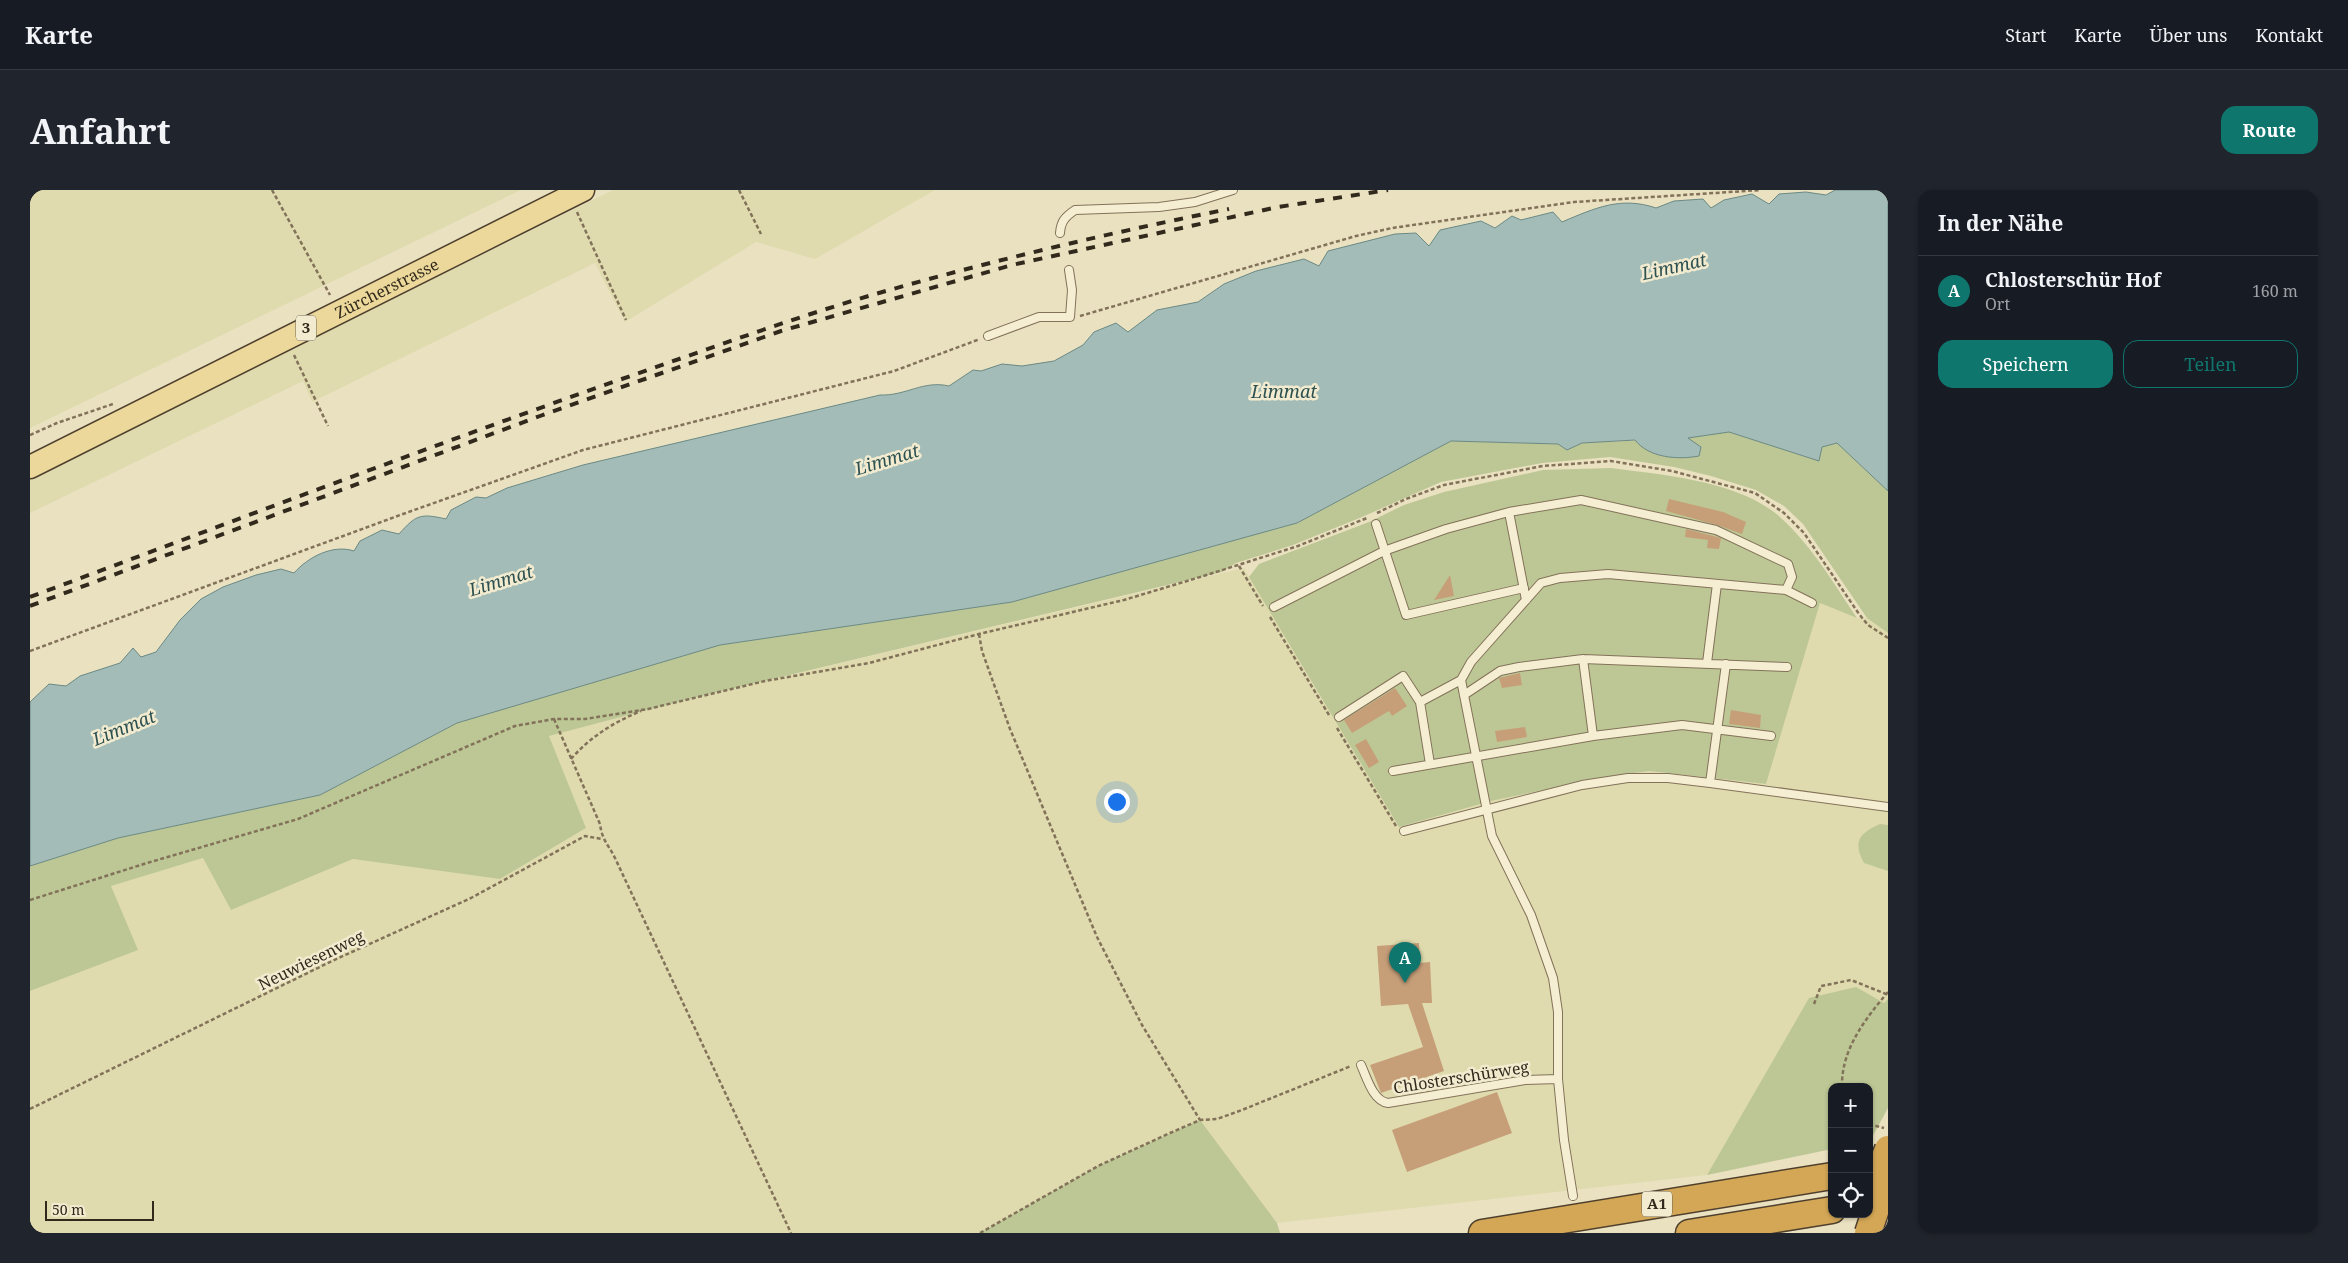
<!DOCTYPE html>
<html lang="de">
<meta charset="utf-8">
<style>
:root{--surface:#171b24;--page:#20242c;--text:#f1f3f6;--muted:#9ea1a6;--line:#363941;--accent:#0f766e}
body{margin:0;font-family:"Noto Serif",serif;background:var(--page);color:var(--text)}
.controls{position:absolute;right:15px;bottom:15px;display:grid;overflow:hidden;border-radius:10px;box-shadow:0 1px 4px #0004}
.controls button{width:45px;height:45px;display:grid;place-items:center;padding:0;border:0;border-bottom:1px solid var(--line);background:var(--surface);color:var(--text);font:25px sans-serif}
.scale{position:absolute;left:15px;bottom:12px;width:109px;box-sizing:border-box;padding-left:5px;border:2px solid #32291d;border-top:0;font-size:14px;line-height:18px;white-space:nowrap;color:#32291d;-webkit-text-stroke:4px #f2ebcf;paint-order:stroke}
.you{position:absolute;left:1086px;top:611px;width:18px;height:18px;margin:-12px;border:4px solid #fff;border-radius:50%;background:#1a73e8;box-shadow:0 0 0 8px #1a73e833}
.badge{display:grid;place-items:center;width:32px;height:32px;border-radius:50%;background:var(--accent);color:#fff;font-size:16px;font-weight:700}
.pin{position:absolute;translate:-50% -41px;filter:drop-shadow(0 1px 2px #0008)}
.pin::after{content:'';position:absolute;top:26px;width:18px;height:15px;background:inherit;clip-path:polygon(0 0,100% 0,50% 100%)}
.list{margin:0;padding:0;list-style:none}
h2{display:flex;justify-content:space-between;align-items:center;height:65px;margin:0;padding:0 20px;font-size:21px}
h2 small{font-size:16px;font-weight:400;color:var(--muted)}
.list li{display:grid;grid-template-columns:32px 1fr auto;gap:15px;align-items:center;box-sizing:border-box;height:70px;padding:0 20px;border-top:1px solid var(--line)}
.list b{display:block;font-size:19px;white-space:nowrap}
.list p{margin:0;font-size:16px;white-space:nowrap;color:var(--muted)}
.list em{font-size:16px;font-style:normal;color:var(--muted)}
.actions{display:flex;gap:10px;padding:15px 20px}
.actions a{flex:1;padding:11px 0;border:1px solid var(--accent);border-radius:15px;text-align:center;font-size:18px;color:var(--accent)}
.actions .main{background:var(--accent);color:#fff}
.icon{flex:none;width:28px;height:28px;fill:none;stroke:currentColor;stroke-width:2;stroke-linecap:round;stroke-linejoin:round}
.map{position:relative;flex:none;width:1858px;height:1043px;overflow:hidden;border-radius:15px}
header{display:flex;align-items:center;gap:30px;box-sizing:border-box;height:70px;padding:0 25px;background:var(--surface);border-bottom:1px solid var(--line)}
header strong{font-size:24px}
nav{display:flex;gap:28px;margin-inline-start:auto;font-size:18px}
.intro{display:flex;align-items:center;justify-content:space-between;box-sizing:border-box;height:120px;padding:0 30px}
h1{margin:0;font-size:35px}
.button{padding:12px 22px;border-radius:15px;background:var(--accent);color:#fff;font-size:18px;font-weight:700}
main{display:flex;gap:30px;padding:0 30px}
aside{flex:1;background:var(--surface);border-radius:15px;box-shadow:0 1px 4px #0004}
.map>svg:first-child{display:block}
.farmland{fill:#dfdbae}
.green{fill:#bdc795}
.water{fill:#a3bcb7;stroke:#6b8984}
.building{fill:#c69f79}
.lines{fill:none;stroke-linecap:round;stroke-linejoin:round}
.lane-casing{stroke:#827259;stroke-width:10}
.primary-casing{stroke:#4f402e;stroke-width:25}
.highway-casing{stroke:#4f402e;stroke-width:29}
.path{stroke:#827259;stroke-width:2.5;stroke-dasharray:4 2.5;stroke-linecap:butt}
.lane{stroke:#f6eed2;stroke-width:8}
.primary{stroke:#ebd89a;stroke-width:22}
.highway{stroke:#d4a756;stroke-width:26}
.rail{stroke:#32291d;stroke-width:4;stroke-dasharray:9 9;stroke-linecap:butt}
.highway-bridge-casing{stroke:#4f402e;stroke-width:29;stroke-linecap:butt}
.highway-bridge{stroke:#d4a756;stroke-width:26}
.labels{text-anchor:middle;stroke-width:5;stroke-linejoin:round;paint-order:stroke}
.shield{fill:#f2ebcf;stroke:#6c6352;stroke-width:1}
.shield-label{font-size:15px;font-weight:bold;fill:#32291d}
.street-label{font-size:16px;fill:#32291d;stroke:#f2ebcf}
.water-label{font-size:18px;font-style:italic;fill:#2d5151;stroke:#f2ebcf}
</style>
<header>
<strong>Karte</strong>
<nav><a>Start</a><a>Karte</a><a>Über uns</a><a>Kontakt</a></nav>
</header>
<div class="intro"><h1>Anfahrt</h1><a class="button">Route</a></div>
<main>
<div class="map">
<svg width="1858" height="1043" viewBox="0 0 1858 1043">
<rect width="100%" height="100%" fill="#eae1c0"/>
<!-- farmland -->
<path class="farmland" d="M 0,0 L 491,0 L 0,238 Z
M 583,0 L 905,0 L 785,69 L 726,52 L 595,132 L 565,73 L 282,212 L 273,191 L 0,323 L 0,288 Z
M 1214,378 L 1369,637 L 1461,611 L 1576,587 L 1619,581 L 1736,594 L 1790,413 L 1827,428 L 1837,428 L 1858,443 L 1858,809 L 1854,813 L 1779,808 L 1677,985 L 1247,1033 L 1170,930 L 1068,976 L 950,1043 L 0,1043 L 0,801 L 107,760 L 80,696 L 173,668 L 201,720 L 323,669 L 470,689 L 556,638 L 519,546 L 663,508 Z"/>
<!-- green -->
<path class="green" d="M 1699,242 L 1789,271 L 1792,256 L 1807,253 L 1858,301 L 1858,443 L 1837,428 L 1773,334 L 1754,316 L 1726,300 L 1681,286 L 1644,277 L 1580,267 L 1512,273 L 1411,292 L 1332,327 L 1263,355 L 1206,373 L 1192,382 L 663,508 L 519,546 L 556,638 L 470,689 L 323,669 L 201,720 L 173,668 L 81,696 L 108,760 L 0,801 L 0,676 L 88,648 L 290,605 L 427,533 L 690,455 L 982,412 L 1267,333 L 1421,251 L 1528,254 L 1537,260 L 1552,253 L 1657,248 Z
M 1581,278 C 1634,285 1711,291 1751,328 C 1782,356 1804,394 1827,428 L 1790,413 L 1736,594 L 1619,581 L 1576,587 L 1461,611 L 1369,637 L 1219,387 L 1229,374 L 1339,332 L 1374,315 L 1414,302 L 1513,280 Z
M 1850,634 L 1858,635 L 1858,681 L 1834,673 C 1822,651 1830,643 1850,634 Z
M 1826,797 L 1854,813 L 1858,809 L 1858,918 L 1840,951 L 1839,897 L 1802,897 L 1802,959 L 1677,985 L 1779,808 Z
M 1170,930 L 1247,1033 L 1250,1043 L 950,1043 L 1068,976 Z"/>
<!-- water -->
<path class="water" d="M 1805,0 L 1858,0 L 1858,301 L 1807,253 L 1792,257 L 1789,271 L 1699,242 L 1658,248 L 1671,257 L 1669,266 C 1648,270 1619,268 1605,250 L 1552,253 L 1537,260 L 1528,254 L 1421,251 L 1267,333 L 982,412 L 690,455 L 427,533 L 290,605 L 88,648 L 0,676 L 0,512 L 19,494 L 36,496 L 50,486 L 90,473 L 103,458 L 111,467 L 126,462 L 150,430 L 171,409 L 193,397 L 226,385 L 251,379 L 264,383 C 278,367 303,354 324,361 L 330,351 L 352,340 L 369,344 C 386,325 390,323 416,329 L 421,320 L 446,307 L 456,308 L 477,298 L 553,275 L 850,205 C 876,206 893,190 919,196 L 943,180 L 951,181 L 972,174 L 992,176 L 1024,171 L 1053,155 L 1064,142 L 1086,133 L 1098,142 L 1127,120 L 1168,112 L 1194,94 L 1226,81 L 1274,69 L 1289,76 L 1298,61 L 1365,44 L 1386,43 L 1399,56 L 1410,40 L 1451,31 L 1465,38 L 1482,26 L 1491,30 L 1523,22 L 1532,32 C 1565,18 1591,6 1626,18 L 1644,11 L 1673,9 L 1681,18 L 1694,10 L 1722,4 L 1739,14 L 1749,4 L 1776,2 L 1796,5 Z"/>
<!-- building -->
<path class="building" d="M 1639,309 L 1693,322 L 1716,332 L 1712,344 L 1687,335 L 1636,321 Z
M 1656,339 L 1691,348 L 1689,359 L 1677,358 L 1678,350 L 1655,347 Z
M 1420,385 L 1424,406 L 1404,410 Z
M 1490,483 L 1492,495 L 1472,498 L 1469,488 Z
M 1365,498 L 1377,516 L 1362,526 L 1359,521 L 1322,543 L 1314,530 Z
M 1701,520 L 1731,525 L 1730,538 L 1699,534 Z
M 1495,537 L 1497,547 L 1467,552 L 1465,541 Z
M 1336,549 L 1349,572 L 1339,578 L 1325,555 Z
M 1389,753 L 1390,773 L 1400,772 L 1402,813 L 1392,813 L 1414,881 L 1351,903 L 1340,875 L 1393,857 L 1378,814 L 1351,816 L 1347,756 Z
M 1467,902 L 1482,943 L 1377,982 L 1362,940 Z"/>
<g class="lines">
<!-- lane casing -->
<g class="lane-casing">
<path id="lane" d="M 1030,43 C 1031,31 1035,27 1045,20 L 1129,17 L 1165,12 L 1203,0
M 958,146 L 1009,127 L 1040,127 L 1042,100 L 1039,80
M 1479,322 L 1551,310 L 1686,340 L 1758,374 L 1762,387 L 1756,400 L 1578,384 L 1530,388 L 1511,393 L 1441,472 L 1431,490 L 1462,646 L 1501,725 L 1523,788 L 1528,822 L 1528,889 L 1534,950 L 1543,1006
M 1346,334 L 1376,425 L 1494,398
M 1756,400 L 1782,413
M 1244,417 L 1354,361 L 1416,339 L 1479,322 L 1496,410
M 1553,469 L 1563,546
M 1677,473 L 1687,394
M 1434,505 L 1470,481 L 1489,477 L 1553,469 L 1757,477
M 1390,512 L 1400,574
M 1309,527 L 1373,486 L 1390,512 L 1431,490
M 1363,581 L 1563,546 L 1652,535 L 1741,546
M 1680,593 L 1696,474
M 1374,641 L 1552,595 L 1598,588 L 1638,588 L 1680,593 L 1858,617
M 1331,875 C 1337,888 1343,911 1358,913 L 1495,890 L 1528,889"/>
</g>
<!-- primary casing -->
<g class="primary-casing">
<g id="primary">
<path id="s1" d="M 0,277 L 553,0"/>
</g>
</g>
<!-- highway casing -->
<g class="highway-casing">
<path id="highway" d="M 1452,1043 L 1802,986
M 1659,1043 L 1802,1020"/>
</g>
<!-- path -->
<path class="path" d="M 242,0 L 300,105
M 709,0 L 731,44
M 547,22 L 596,130
M 1050,126 L 1326,46 L 1362,38 L 1544,12 L 1731,0
M 264,165 L 298,236
M 0,245 L 27,233 L 83,214
M 1347,323 L 1376,309 L 1414,295 L 1513,276 L 1581,271 L 1642,281 L 1725,303 L 1754,323 L 1774,343 L 1829,424 L 1838,435 L 1858,448
M 1209,376 L 1233,416
M 1240,427 L 1299,525
M 949,444 L 952,461 L 980,539 L 1067,747 L 1112,835 L 1170,930
M 0,461 L 373,324 L 553,260 L 864,181 L 950,149
M 524,529 L 570,634 C 572,650 578,654 585,668 L 761,1043
M 1307,538 L 1366,636
M 541,569 C 560,547 584,532 611,521
M 0,710 L 117,673 L 268,629 L 485,536 L 524,529 L 555,529 L 618,519 L 735,491 L 839,473 L 949,444 L 1094,410 L 1167,388 L 1268,356 L 1337,328
M 1784,814 L 1791,796 L 1821,790 L 1856,804
M 1812,897 C 1811,860 1835,829 1858,802
M 0,919 L 302,771 L 441,708 L 555,646 L 572,649
M 1839,934 L 1854,938
M 950,1043 L 1068,976 L 1140,943 L 1170,930 L 1187,929 L 1212,920 L 1321,876"/>
<!-- lane -->
<use href="#lane" class="lane"/>
<!-- primary -->
<use href="#primary" class="primary"/>
<!-- highway -->
<use href="#highway" class="highway"/>
<!-- rail -->
<path class="rail" d="M 0,407 C 196,334 392,259 589,190 C 673,161 757,130 842,105 C 960,71 1079,43 1199,19
M 0,416 L 510,226 L 751,141 L 982,75 L 1248,17 L 1358,0"/>
<!-- highway-bridge casing -->
<g class="highway-bridge-casing">
<path id="highway-bridge" d="M 1843,998 L 1858,959
M 1838,1043 L 1858,983"/>
</g>
<!-- highway-bridge -->
<use href="#highway-bridge" class="highway-bridge"/>
</g>
<g class="labels">
<!-- shield labels -->
<g class="shield">
<rect x="266" y="125.5" width="20" height="25" rx="4"/>
<rect x="1612" y="1001.5" width="30" height="25" rx="4"/>
</g>
<g class="shield-label">
<text x="276" y="143">3</text>
<text x="1627" y="1019">A1</text>
</g>
<!-- street labels -->
<g class="street-label">
<text dy="6" stroke="none"><textPath href="#s1" startOffset="399">Zürcherstrasse</textPath></text>
<text transform="translate(281 770) rotate(-26)" y="6">Neuwiesenweg</text>
<text transform="translate(1431 887) rotate(-9)" y="6">Chlosterschürweg</text>
</g>
<!-- water labels -->
<g class="water-label">
<text transform="translate(1644 77) rotate(-13)" y="6">Limmat</text>
<text x="1254" y="208">Limmat</text>
<text transform="translate(857 270) rotate(-17)" y="6">Limmat</text>
<text transform="translate(471 391) rotate(-17)" y="6">Limmat</text>
<text transform="translate(94 538) rotate(-22)" y="6">Limmat</text>
</g>
</g>
</svg>
<div class="controls">
<button>+</button>
<button>−</button>
<button><svg class="icon" aria-label="locate" viewBox="0 0 24 24"><circle cx="12" cy="12" r="6"/><path d="M12 2v4M12 18v4M2 12h4M18 12h4"/></svg></button>
</div>
<div class="scale">50 m</div>
<div class="you"></div>
<div class="pin badge" style="left:1375px;top:793px">A</div>
</div>
<aside>
<h2>In der Nähe<small></small></h2>
<ul class="list">
<li><span class="badge">A</span><div><b>Chlosterschür Hof</b><p>Ort</p></div><em>160 m</em></li>
</ul>
<div class="actions"><a class="main">Speichern</a><a>Teilen</a></div>
</aside>
</main>
